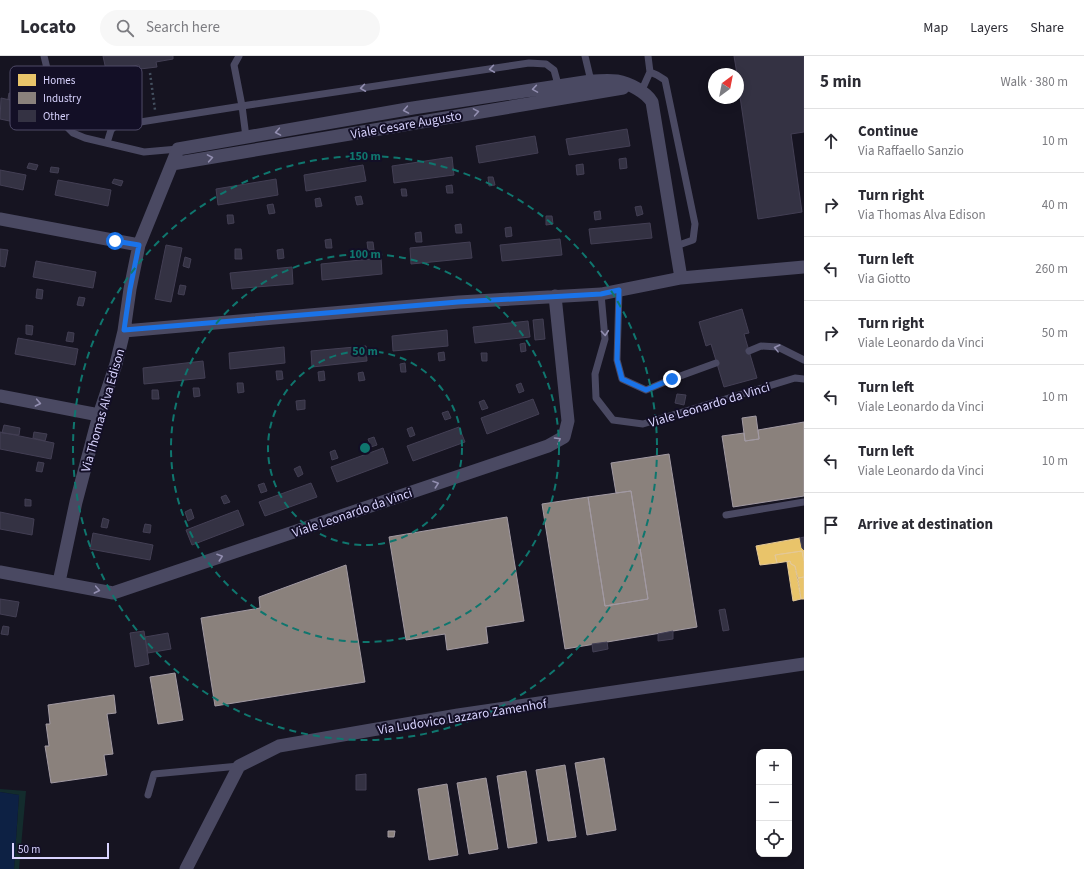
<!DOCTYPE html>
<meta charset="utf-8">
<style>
:root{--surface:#fff;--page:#f7f7f7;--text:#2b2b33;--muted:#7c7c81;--line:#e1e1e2}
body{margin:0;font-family:"Source Sans 3",sans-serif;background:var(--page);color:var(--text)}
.controls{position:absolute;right:12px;bottom:12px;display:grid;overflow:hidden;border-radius:8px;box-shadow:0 2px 10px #0003}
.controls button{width:36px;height:36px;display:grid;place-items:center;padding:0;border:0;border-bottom:1px solid var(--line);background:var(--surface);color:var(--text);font:20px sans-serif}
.compass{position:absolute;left:708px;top:12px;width:36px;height:36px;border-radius:50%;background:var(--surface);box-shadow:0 2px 10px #0003;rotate:32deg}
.scale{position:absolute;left:12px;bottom:10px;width:97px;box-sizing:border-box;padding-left:4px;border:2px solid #d9d4ff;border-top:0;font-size:11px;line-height:14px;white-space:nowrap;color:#d9d4ff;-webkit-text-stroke:3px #130f26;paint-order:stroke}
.stop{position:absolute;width:12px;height:12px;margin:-9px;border:3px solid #1a73e8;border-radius:50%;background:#fff}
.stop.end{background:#1a73e8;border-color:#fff;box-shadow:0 1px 4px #0008}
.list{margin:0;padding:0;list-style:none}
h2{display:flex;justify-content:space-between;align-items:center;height:52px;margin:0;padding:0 16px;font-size:17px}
h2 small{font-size:13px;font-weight:400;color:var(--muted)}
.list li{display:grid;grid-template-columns:26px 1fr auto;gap:12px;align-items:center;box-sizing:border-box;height:64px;padding:0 16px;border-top:1px solid var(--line)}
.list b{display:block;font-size:15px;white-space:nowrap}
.list p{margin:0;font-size:13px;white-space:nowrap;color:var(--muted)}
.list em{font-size:13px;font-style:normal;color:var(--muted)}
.icon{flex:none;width:22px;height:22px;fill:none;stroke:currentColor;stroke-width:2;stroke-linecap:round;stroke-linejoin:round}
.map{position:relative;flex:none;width:804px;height:813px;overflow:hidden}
header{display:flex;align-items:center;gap:24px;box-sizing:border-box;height:56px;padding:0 20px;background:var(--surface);border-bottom:1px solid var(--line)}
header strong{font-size:19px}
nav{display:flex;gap:22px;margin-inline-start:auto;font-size:14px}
.search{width:280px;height:36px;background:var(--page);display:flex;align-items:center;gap:10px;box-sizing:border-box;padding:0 14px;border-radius:22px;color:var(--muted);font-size:15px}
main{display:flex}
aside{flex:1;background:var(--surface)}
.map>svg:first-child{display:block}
.green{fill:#132c2d}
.water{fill:#0d2144}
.homes{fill:#e9c46a;stroke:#e4c997}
.industry{fill:#8a817c;stroke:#a29aa3}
.building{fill:#343243;stroke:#433f54}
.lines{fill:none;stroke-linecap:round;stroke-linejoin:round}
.path{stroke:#44505f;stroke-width:2.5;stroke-dasharray:2 3;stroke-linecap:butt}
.service{stroke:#4a4962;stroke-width:7}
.minor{stroke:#4a4962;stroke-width:13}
.oneway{stroke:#928eb0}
.route{stroke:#1a73e8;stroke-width:5}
.ring{fill:none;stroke:#0f766e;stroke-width:2;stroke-dasharray:7 5}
.labels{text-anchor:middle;stroke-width:4;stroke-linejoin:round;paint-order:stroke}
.street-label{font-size:13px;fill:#d9d4ff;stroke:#130f26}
.key{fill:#130f26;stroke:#4e4a67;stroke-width:1}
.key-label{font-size:11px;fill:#d9d4ff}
.centre{fill:#0f766e;stroke:#130f26;stroke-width:2}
.ring-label{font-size:12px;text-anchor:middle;font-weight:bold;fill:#0f766e;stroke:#130f26;stroke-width:4;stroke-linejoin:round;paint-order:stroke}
</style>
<header>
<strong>Locato</strong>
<div class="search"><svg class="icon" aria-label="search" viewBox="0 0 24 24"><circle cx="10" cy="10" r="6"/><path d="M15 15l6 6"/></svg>Search here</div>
<nav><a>Map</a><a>Layers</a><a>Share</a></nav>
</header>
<main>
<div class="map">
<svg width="804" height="813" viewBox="0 0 804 813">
<rect width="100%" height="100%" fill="#161421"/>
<!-- green -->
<path class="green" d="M 0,733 L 26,735 L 19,813 L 14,813 L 19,739 L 0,736 Z"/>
<!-- water -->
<path class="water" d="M 0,736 L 19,739 L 14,813 L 0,813 Z"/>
<!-- homes -->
<path class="homes" d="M 800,482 L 802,492 L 804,494 L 804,505 L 802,495 L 775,499 L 777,507 L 760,509 L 756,490 Z
M 802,495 L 804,505 L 804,521 L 798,522 L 795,510 L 791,508 L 790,505 L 777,507 L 775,499 Z
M 790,505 L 791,508 L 795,510 L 801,543 L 793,545 L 787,506 Z
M 804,521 L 804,543 L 801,543 L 798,522 Z"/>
<!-- industry -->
<path class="industry" d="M 756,360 L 759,383 L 745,385 L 742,362 Z
M 804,366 L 804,440 L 733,451 L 722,380 L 744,377 L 745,385 L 759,383 L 758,374 Z
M 669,398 L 697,571 L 565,593 L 542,448 L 588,441 L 605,550 L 648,543 L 631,435 L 616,437 L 611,407 Z
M 631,435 L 648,543 L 605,550 L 588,441 Z
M 507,461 L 524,565 L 486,571 L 488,587 L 447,594 L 445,578 L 406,584 L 389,481 Z
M 346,509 L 365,626 L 215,650 L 201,562 L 260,552 L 259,541 Z
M 175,617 L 183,664 L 158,668 L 150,621 Z
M 114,639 L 116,657 L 107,658 L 113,698 L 104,699 L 107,719 L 51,727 L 45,690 L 49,690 L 46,668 L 50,668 L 48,649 Z
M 604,702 L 616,774 L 587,779 L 575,707 Z
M 565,709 L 576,781 L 548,785 L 536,714 Z
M 526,715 L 537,787 L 508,792 L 497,720 Z
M 486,722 L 498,793 L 469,798 L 457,727 Z
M 447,728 L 458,799 L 429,804 L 418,733 Z
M 388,775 L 395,775 L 394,781 L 388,781 Z"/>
<!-- building -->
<path class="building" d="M 103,0 L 173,0 L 173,3 L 156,6 L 157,11 L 140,13 L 139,9 L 106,14 Z
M 734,0 L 804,0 L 804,76 L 791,78 L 802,156 L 758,163 L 738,27 L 738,18 L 737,18 Z
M 9,37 L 18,39 L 16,46 L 8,43 Z
M 1,42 L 24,47 L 19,67 L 0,63 Z
M 627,73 L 630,90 L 569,99 L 566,83 Z
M 535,80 L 538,97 L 479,107 L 476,90 Z
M 452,101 L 454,119 L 394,127 L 392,110 Z
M 626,102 L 627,112 L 620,113 L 619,103 Z
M 29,107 L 38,109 L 36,114 L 27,112 Z
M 583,108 L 584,118 L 577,119 L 576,109 Z
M 363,109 L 366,125 L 306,135 L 304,119 Z
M 51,111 L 59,112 L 58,117 L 50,116 Z
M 0,114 L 26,119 L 23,134 L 0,129 Z
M 488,121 L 493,121 L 495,129 L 489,130 Z
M 114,123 L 123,125 L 121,130 L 112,127 Z
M 276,123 L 278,139 L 218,149 L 216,133 Z
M 58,124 L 111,134 L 108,150 L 55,139 Z
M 452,129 L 453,137 L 447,137 L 446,130 Z
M 401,133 L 406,133 L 407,140 L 402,140 Z
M 361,140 L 363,148 L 357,149 L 355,141 Z
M 320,142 L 322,150 L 316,151 L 315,143 Z
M 273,148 L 275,157 L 269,158 L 267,149 Z
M 641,150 L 643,158 L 637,160 L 635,151 Z
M 600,155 L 601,163 L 595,164 L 594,156 Z
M 227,159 L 233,159 L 234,167 L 228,168 Z
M 546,160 L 552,160 L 553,168 L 546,169 Z
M 650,167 L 652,182 L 591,188 L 589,173 Z
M 461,168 L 462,177 L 456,177 L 455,169 Z
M 511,171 L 512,180 L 506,181 L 505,172 Z
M 421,176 L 422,186 L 416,186 L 415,177 Z
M 331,183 L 332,192 L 326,192 L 325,184 Z
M 560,183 L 562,199 L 502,205 L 500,189 Z
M 367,186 L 373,186 L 374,194 L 368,194 Z
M 470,186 L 472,202 L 411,208 L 410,192 Z
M 166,189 L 182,192 L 171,246 L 155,243 Z
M 0,193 L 8,194 L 5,211 L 0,210 Z
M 235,193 L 241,193 L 242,203 L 235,203 Z
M 283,193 L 284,202 L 278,203 L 277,194 Z
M 185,201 L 191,203 L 189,212 L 183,210 Z
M 381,202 L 382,218 L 322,224 L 321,208 Z
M 36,205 L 96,216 L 93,232 L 33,221 Z
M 292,211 L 293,228 L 232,233 L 230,217 Z
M 180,229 L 186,230 L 184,239 L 178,238 Z
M 37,233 L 43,234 L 42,243 L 36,242 Z
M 79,241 L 85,242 L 83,250 L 77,249 Z
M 742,253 L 749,277 L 744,278 L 757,322 L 724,331 L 711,288 L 706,290 L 699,266 Z
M 543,263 L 545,283 L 535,284 L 533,264 Z
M 528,265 L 530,281 L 475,287 L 473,271 Z
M 26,269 L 33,270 L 32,279 L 26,278 Z
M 447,274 L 448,290 L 393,295 L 392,280 Z
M 68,276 L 74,277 L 73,286 L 66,285 Z
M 18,282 L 78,293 L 75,309 L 15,298 Z
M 525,287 L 526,295 L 521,296 L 520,288 Z
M 366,290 L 367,305 L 312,311 L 311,295 Z
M 284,291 L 285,307 L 230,313 L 229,297 Z
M 444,296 L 445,304 L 439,305 L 438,297 Z
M 481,297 L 487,297 L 487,305 L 482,305 Z
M 203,305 L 205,322 L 144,328 L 143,312 Z
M 405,307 L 406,316 L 401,316 L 400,308 Z
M 276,315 L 282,315 L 283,323 L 277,324 Z
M 324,315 L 325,324 L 319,325 L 318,316 Z
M 363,316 L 365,324 L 359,325 L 358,317 Z
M 237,327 L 243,327 L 244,336 L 238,337 Z
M 521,327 L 524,335 L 519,337 L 516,329 Z
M 193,332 L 199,332 L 200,340 L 194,341 Z
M 152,334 L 158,334 L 159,343 L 152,343 Z
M 677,338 L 686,339 L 684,349 L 675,347 Z
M 533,343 L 539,358 L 487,378 L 481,362 Z
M 305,344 L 305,353 L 297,354 L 296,345 Z
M 484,344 L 488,352 L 482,354 L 479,346 Z
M 448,355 L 451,362 L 445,364 L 442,357 Z
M 4,369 L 20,372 L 19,379 L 2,377 Z
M 412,371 L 415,379 L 410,381 L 407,373 Z
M 459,371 L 465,386 L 413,405 L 407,390 Z
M 0,376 L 54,387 L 51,403 L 0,393 Z
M 34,376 L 47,378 L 45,385 L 33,382 Z
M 374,381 L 377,389 L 371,391 L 368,383 Z
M 383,392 L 388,407 L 337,426 L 331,411 Z
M 335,394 L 338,402 L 332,404 L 330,396 Z
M 38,406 L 44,407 L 42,416 L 36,415 Z
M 300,410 L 303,418 L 298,421 L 294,413 Z
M 264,427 L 267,435 L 261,437 L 258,429 Z
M 311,427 L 317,441 L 265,460 L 259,446 Z
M 226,439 L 230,446 L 224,448 L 221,441 Z
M 25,443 L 31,444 L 31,450 L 25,450 Z
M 191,453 L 194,462 L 188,465 L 185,456 Z
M 238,454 L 244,469 L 192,489 L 186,474 Z
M 0,456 L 34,463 L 32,479 L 0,473 Z
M 103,462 L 109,464 L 107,472 L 101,471 Z
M 145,468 L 151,469 L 150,477 L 143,476 Z
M 93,477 L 153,489 L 150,504 L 90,493 Z
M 804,481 L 804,494 L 802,492 L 800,482 Z
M 0,543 L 19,546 L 16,561 L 0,558 Z
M 725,553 L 729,574 L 723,575 L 719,554 Z
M 3,570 L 9,571 L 8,579 L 1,578 Z
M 144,575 L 149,608 L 135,611 L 130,577 Z
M 673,575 L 673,583 L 658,585 L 658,578 Z
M 168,577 L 171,593 L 148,597 L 145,581 Z
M 607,586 L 608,593 L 593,596 L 592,588 Z
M 366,718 L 366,734 L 356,734 L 356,719 Z"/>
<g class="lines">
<!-- path -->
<path class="path" d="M 150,17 L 155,54"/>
<!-- service -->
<path class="service" d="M 44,0 L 58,58 L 64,68 L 73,77 L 85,82 L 144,96 L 178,93
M 239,0 L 234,9 L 242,50 L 246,81
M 585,0 L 591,25
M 648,0 L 650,16
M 641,36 L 650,16 L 657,19 L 665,24 L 695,168 L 693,184 L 676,190
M 107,87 L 111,74 L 115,70 L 242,50 L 529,7 L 546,8 L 554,14 L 559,32
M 619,234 L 617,304 L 622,323 L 646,334 L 672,323 L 716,307
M 601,238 L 605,283 L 595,318 L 596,342 L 613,364 L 643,368 L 795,322 L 804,323
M 749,295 L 761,290 L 778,291 L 804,304
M 726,459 L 804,446
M 148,739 L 154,718 L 239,710"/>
<!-- minor -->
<path class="minor" d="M 172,108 L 623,32
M 0,163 L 139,189
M 124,275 L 459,246 L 601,238 L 681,222 L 804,211
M 0,340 L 99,359
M 0,516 L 113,537 L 548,390 L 564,381 L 568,365 L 555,240
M 59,526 L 76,446 L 99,359 L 116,308 L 124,275 L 130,233 L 139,189 L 178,93 L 413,52 L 591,25 C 599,25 608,24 617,25 C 629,27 646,36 652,46 L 681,222
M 186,813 L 239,710 L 279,690 L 458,659 L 804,608"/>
</g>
<!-- one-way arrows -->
<defs><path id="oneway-chevron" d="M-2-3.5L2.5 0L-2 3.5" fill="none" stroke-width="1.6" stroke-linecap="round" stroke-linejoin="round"/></defs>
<g class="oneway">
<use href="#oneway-chevron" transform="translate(492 13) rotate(172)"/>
<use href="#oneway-chevron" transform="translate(363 32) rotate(172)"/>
<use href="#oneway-chevron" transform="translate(535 33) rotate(171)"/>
<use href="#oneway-chevron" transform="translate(406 54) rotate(170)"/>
<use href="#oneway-chevron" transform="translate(476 56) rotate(-10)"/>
<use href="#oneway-chevron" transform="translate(278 76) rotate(170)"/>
<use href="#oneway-chevron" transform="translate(210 102) rotate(-10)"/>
<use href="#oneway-chevron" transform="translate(605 277) rotate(85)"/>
<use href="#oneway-chevron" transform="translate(777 292) rotate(-166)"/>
<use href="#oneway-chevron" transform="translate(38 347) rotate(11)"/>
<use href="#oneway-chevron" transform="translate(558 384) rotate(-31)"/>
<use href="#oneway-chevron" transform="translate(436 428) rotate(-19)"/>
<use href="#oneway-chevron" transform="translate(220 501) rotate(-19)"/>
<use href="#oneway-chevron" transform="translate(97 534) rotate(11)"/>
</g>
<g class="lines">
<!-- route -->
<path class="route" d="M 115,185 L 139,189 L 130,233 L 124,274 L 458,246 L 601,238 L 619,234 L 617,304 L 622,323 L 646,334 L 672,323"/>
</g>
<!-- distance rings -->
<g class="ring">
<circle cx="365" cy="392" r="97"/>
<circle cx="365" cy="392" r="194"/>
<circle cx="365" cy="392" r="292"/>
</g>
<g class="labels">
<!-- street labels -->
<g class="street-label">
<text transform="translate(406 68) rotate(-10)" y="5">Viale Cesare Augusto</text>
<text transform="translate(709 348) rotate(-17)" y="5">Viale Leonardo da Vinci</text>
<text transform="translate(102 354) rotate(-74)" y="5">Via Thomas Alva Edison</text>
<text transform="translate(352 456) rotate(-19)" y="5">Viale Leonardo da Vinci</text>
<text transform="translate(462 660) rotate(-9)" y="5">Via Ludovico Lazzaro Zamenhof</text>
</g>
</g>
<!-- legend -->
<rect x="10" y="10" width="132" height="64" rx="6" class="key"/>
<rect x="18" y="18" width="18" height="12" fill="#e9c46a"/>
<rect x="18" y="36" width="18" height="12" fill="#8a817c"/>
<rect x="18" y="54" width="18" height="12" fill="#343243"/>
<g class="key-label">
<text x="43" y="28">Homes</text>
<text x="43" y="46">Industry</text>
<text x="43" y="64">Other</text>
</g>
<circle cx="365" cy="392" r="6" class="centre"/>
<g class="ring-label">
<text x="365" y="104">150 m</text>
<text x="365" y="202">100 m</text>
<text x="365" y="299">50 m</text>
</g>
</svg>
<div class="controls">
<button>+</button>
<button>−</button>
<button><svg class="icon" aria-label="locate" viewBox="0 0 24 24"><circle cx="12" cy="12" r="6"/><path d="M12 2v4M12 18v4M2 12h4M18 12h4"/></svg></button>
</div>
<svg class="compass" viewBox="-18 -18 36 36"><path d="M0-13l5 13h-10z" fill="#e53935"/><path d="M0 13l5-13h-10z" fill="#7c7c81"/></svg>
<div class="scale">50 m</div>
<div class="stop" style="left:115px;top:185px"></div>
<div class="stop end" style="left:672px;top:323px"></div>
</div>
<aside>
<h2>5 min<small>Walk · 380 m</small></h2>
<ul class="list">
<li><svg class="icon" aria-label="ahead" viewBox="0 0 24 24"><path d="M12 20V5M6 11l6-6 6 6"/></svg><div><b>Continue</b><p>Via Raffaello Sanzio</p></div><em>10 m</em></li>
<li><svg class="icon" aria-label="right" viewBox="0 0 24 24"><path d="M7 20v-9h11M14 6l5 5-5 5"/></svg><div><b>Turn right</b><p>Via Thomas Alva Edison</p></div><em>40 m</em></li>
<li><svg class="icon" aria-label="left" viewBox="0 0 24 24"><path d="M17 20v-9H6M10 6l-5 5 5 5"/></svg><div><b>Turn left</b><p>Via Giotto</p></div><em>260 m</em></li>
<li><svg class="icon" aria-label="right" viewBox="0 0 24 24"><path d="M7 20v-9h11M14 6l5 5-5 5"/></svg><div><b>Turn right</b><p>Viale Leonardo da Vinci</p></div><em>50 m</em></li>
<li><svg class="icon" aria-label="left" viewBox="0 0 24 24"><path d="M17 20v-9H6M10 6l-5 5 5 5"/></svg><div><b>Turn left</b><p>Viale Leonardo da Vinci</p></div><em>10 m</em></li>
<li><svg class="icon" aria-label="left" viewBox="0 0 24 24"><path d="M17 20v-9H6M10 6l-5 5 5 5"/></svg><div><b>Turn left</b><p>Viale Leonardo da Vinci</p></div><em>10 m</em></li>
<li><svg class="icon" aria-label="arrive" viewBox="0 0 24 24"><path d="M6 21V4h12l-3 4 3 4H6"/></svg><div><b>Arrive at destination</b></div></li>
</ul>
</aside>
</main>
